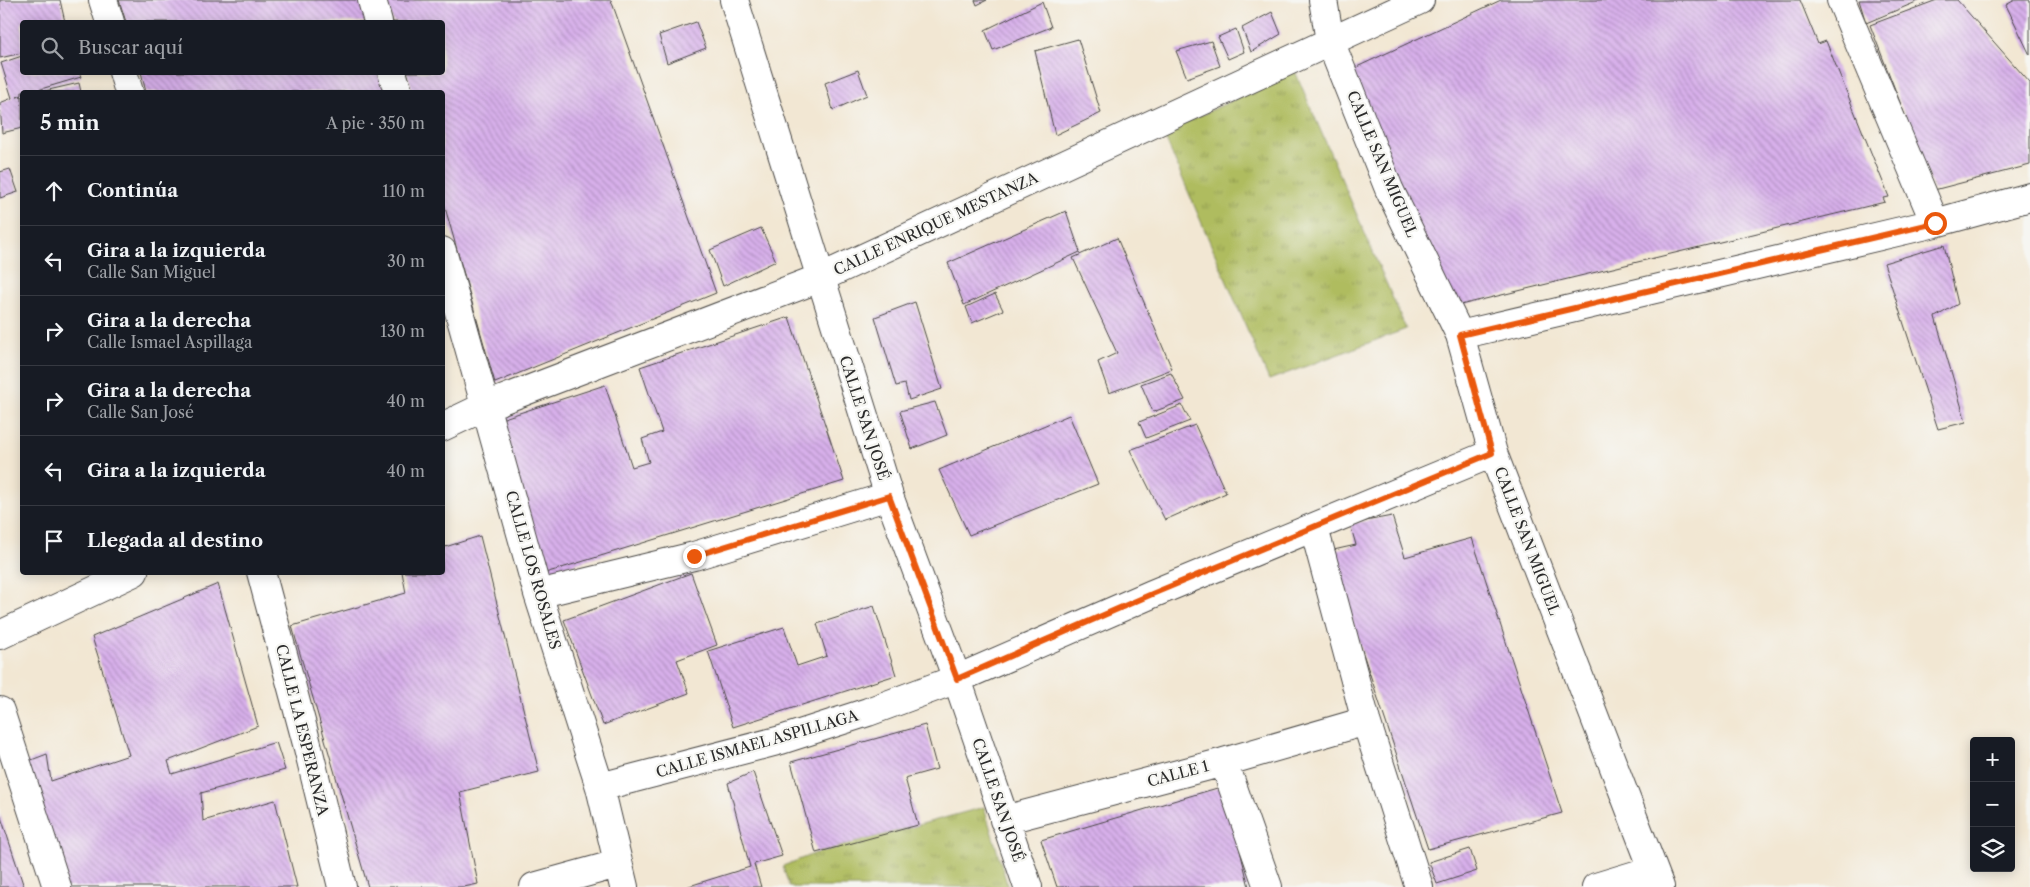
<!DOCTYPE html>
<html lang="es">
<meta charset="utf-8">
<style>
:root{--surface:#171b24;--page:#242831;--text:#f1f3f6;--muted:#9ea1a6;--line:#363941}
body{margin:0;font-family:"Libre Caslon Text",serif;background:var(--page);color:var(--text)}
.controls{position:absolute;right:15px;bottom:15px;display:grid;overflow:hidden;border-radius:5px;box-shadow:0 2px 12px #0003}
.controls button{width:45px;height:45px;display:grid;place-items:center;padding:0;border:0;border-bottom:1px solid var(--line);background:var(--surface);color:var(--text);font:25px sans-serif}
.stop{position:absolute;width:15px;height:15px;margin:-11px;border:4px solid #ea580c;border-radius:50%;background:#fff}
.stop.end{background:#ea580c;border-color:#fff;box-shadow:0 1px 5px #0008}
.list{margin:0;padding:0;list-style:none}
h2{display:flex;justify-content:space-between;align-items:center;height:65px;margin:0;padding:0 20px;font-size:21px}
h2 small{font-size:16px;font-weight:400;color:var(--muted)}
.list li{display:grid;grid-template-columns:32px 1fr auto;gap:15px;align-items:center;box-sizing:border-box;height:70px;padding:0 20px;border-top:1px solid var(--line)}
.list b{display:block;font-size:19px;white-space:nowrap}
.list p{margin:0;font-size:16px;white-space:nowrap;color:var(--muted)}
.list em{font-size:16px;font-style:normal;color:var(--muted)}
.icon{flex:none;width:28px;height:28px;fill:none;stroke:currentColor;stroke-width:2;stroke-linecap:round;stroke-linejoin:round}
.map{position:relative;flex:none;width:2030px;height:887px;overflow:hidden}
.search{position:absolute;background:var(--surface);box-shadow:0 2px 12px #0003;left:20px;top:20px;width:425px;height:55px;display:flex;align-items:center;gap:12px;box-sizing:border-box;padding:0 18px;border-radius:5px;color:var(--muted);font-size:19px}
.panel{position:absolute;background:var(--surface);box-shadow:0 2px 12px #0003;left:20px;top:90px;width:425px;height:485px;border-radius:5px}
.map>svg:first-child{display:block}
.park{fill:url(#park-tufts);stroke:#6d7444}
.building{fill:url(#building-back-hatch)}
.lines{fill:none;stroke-linecap:round;stroke-linejoin:round}
.minor-casing{stroke:#494744;stroke-width:30}
.minor{stroke:#fff;stroke-width:28}
.route{stroke:#ea580c;stroke-width:6}
.labels{text-anchor:middle;stroke-width:4.5;stroke-linejoin:round;paint-order:stroke}
.street-label{font-size:15px;fill:#2b2b2b;stroke:#f6f6f2}
</style>
<div class="map">
<svg width="2030" height="887" viewBox="0 0 2030 887">
<defs>
<pattern id="park-tufts" width="24" height="20" patternUnits="userSpaceOnUse" patternTransform="scale(1.25)"><rect width="24" height="20" fill="#afbc5e"/><path d="M3 7l-1-3M5 7V3M7 7l1-3M15 17l-1-3M17 17v-4M19 17l1-3" fill="none" stroke="#8f994e"/></pattern>
<pattern id="building-back-hatch" width="6" height="6" patternUnits="userSpaceOnUse" patternTransform="scale(1.25)"><rect width="6" height="6" fill="#d8b0eb"/><path d="M-1 5l2 2M0 0l6 6M5-1l2 2" fill="none" stroke="#af8fbf"/></pattern>
</defs>
<rect width="100%" height="100%" fill="#f6f6f2"/>
<filter id="ink" filterUnits="userSpaceOnUse"><feTurbulence type="fractalNoise" baseFrequency=".02" numOctaves="2"/><feDisplacementMap in="SourceGraphic" scale="10" xChannelSelector="R" yChannelSelector="G"/><feConvolveMatrix kernelMatrix="1 2 1 2 8 2 1 2 1" color-interpolation-filters="sRGB"/></filter>
<filter id="wash" filterUnits="userSpaceOnUse"><feTurbulence type="fractalNoise" baseFrequency=".0096" numOctaves="4" result="noise"/><feDisplacementMap in="SourceGraphic" scale="20" xChannelSelector="R" yChannelSelector="G"/><feGaussianBlur stdDeviation="1.12" result="paint"/><feColorMatrix in="noise" values="0 0 0 0 0 0 0 0 0 0 0 0 0 0 0 0 0 1.4 0 .05"/><feComposite in="paint" operator="in"/></filter>
<g filter="url(#wash)">
<rect width="100%" height="100%" fill="#f2e7d3"/>
<!-- park -->
<path class="park" d="M 1295,71 L 1406,329 L 1269,380 L 1163,133 Z
M 984,807 L 1008,887 L 789,887 L 783,866 L 816,853 Z"/>
<g id="blocks">
<!-- building -->
<path class="building" d="M 0,0 L 60,0 L 65,22 L 22,22 L 22,53 L 0,58 Z
M 119,0 L 361,0 L 367,22 L 126,22 Z
M 386,0 L 611,0 L 716,293 L 495,383 L 442,197 L 442,92 L 413,92 L 407,72 L 442,72 L 442,22 L 393,22 Z
M 975,0 L 987,0 L 977,5 Z
M 1501,0 L 1800,0 L 1818,44 L 1826,41 L 1889,197 L 1883,198 L 1885,202 L 1448,308 L 1346,72 Z
M 1859,0 L 1921,0 L 1866,23 Z
M 1937,0 L 1957,0 L 2030,83 L 2030,165 L 1934,190 L 1870,25 Z
M 2015,0 L 2030,0 L 2030,55 L 2006,5 Z
M 1042,2 L 1051,27 L 993,50 L 985,30 Z
M 1272,12 L 1281,34 L 1251,52 L 1242,28 Z
M 696,22 L 706,48 L 667,63 L 659,35 Z
M 1236,29 L 1244,52 L 1228,59 L 1218,37 Z
M 1078,39 L 1101,113 L 1055,135 L 1035,51 Z
M 1211,41 L 1220,66 L 1187,78 L 1176,51 Z
M 22,56 L 22,72 L 79,72 L 81,77 L 31,92 L 22,92 L 22,95 L 17,97 L 22,96 L 22,128 L 2,133 L 0,103 L 12,98 L 1,63 Z
M 858,70 L 867,95 L 833,110 L 825,83 Z
M 141,72 L 381,72 L 387,92 L 146,92 Z
M 79,83 L 81,92 L 40,92 Z
M 10,169 L 18,192 L 0,198 L 0,172 Z
M 1066,211 L 1080,252 L 964,305 L 948,263 Z
M 761,228 L 776,261 L 723,286 L 710,250 Z
M 1117,238 L 1172,369 L 1109,393 L 1098,362 L 1117,353 L 1073,258 Z
M 1944,245 L 1958,304 L 1935,317 L 1966,422 L 1938,429 L 1884,263 Z
M 995,294 L 1003,310 L 972,323 L 966,307 Z
M 915,302 L 942,389 L 909,400 L 905,384 L 896,386 L 875,317 Z
M 789,317 L 844,481 L 542,574 L 498,420 L 605,385 L 632,467 L 649,462 L 642,439 L 662,432 L 640,367 Z
M 1171,373 L 1185,400 L 1153,412 L 1141,384 Z
M 935,402 L 947,435 L 912,449 L 900,411 Z
M 1182,405 L 1190,421 L 1146,438 L 1139,422 Z
M 1069,415 L 1098,484 L 969,535 L 939,470 Z
M 1195,425 L 1226,493 L 1165,520 L 1130,450 Z
M 1392,516 L 1405,557 L 1472,538 L 1562,813 L 1428,849 L 1329,551 L 1356,545 L 1350,524 Z
M 480,536 L 539,772 L 460,792 L 478,884 L 464,887 L 368,887 L 292,626 L 406,593 L 402,572 L 442,572 L 442,548 Z
M 691,573 L 717,645 L 677,660 L 689,693 L 603,725 L 564,620 Z
M 218,584 L 258,726 L 168,761 L 172,774 L 276,742 L 285,770 L 201,793 L 203,821 L 275,800 L 297,887 L 61,887 L 21,764 L 47,754 L 51,781 L 129,755 L 92,637 Z
M 874,606 L 896,675 L 733,727 L 708,651 L 784,627 L 797,666 L 827,656 L 817,624 Z
M 925,725 L 937,769 L 905,778 L 918,825 L 816,853 L 791,762 Z
M 753,772 L 782,856 L 754,864 L 761,887 L 686,887 L 750,867 L 728,783 Z
M 1224,786 L 1249,887 L 1057,887 L 1041,840 Z
M 0,814 L 24,887 L 0,887 Z
M 1470,849 L 1477,871 L 1437,884 L 1429,862 Z"/>
</g>
</g>
<g filter="url(#ink)">
<use href="#blocks" fill-opacity="0" stroke="#494744" stroke-width="1"/>
<g class="lines">
<!-- minor casing -->
<g class="minor-casing">
<path id="minor" d="M 103,0 L 110,22
M 372,0 L 378,22
M 734,0 L 889,496 L 957,679 L 1028,887
M 1323,0 L 1330,41 L 1389,189 L 1460,335 L 1493,453 L 1660,887
M 1841,0 L 1935,223
M 123,72 L 129,92
M 392,72 L 398,92
M 442,251 L 538,594 L 600,787 L 624,887
M 1460,335 L 1935,223 L 2030,197
M 442,427 L 486,406 L 820,278 L 1420,0
M 1314,528 L 1366,721 L 1419,887
M 261,572 L 307,744 L 342,887
M 538,594 L 694,556 L 889,496
M 0,635 L 134,572
M 0,711 L 57,887
M 1224,762 L 1366,721
M 600,787 L 781,740 L 868,712 L 957,679 L 1152,594 L 1493,453
M 1004,820 L 1224,762 L 1268,887
M 534,887 L 617,864
M 1596,887 L 1652,870"/>
</g>
<!-- minor -->
<use href="#minor" class="minor"/>
</g>
</g>
<g class="lines" filter="url(#ink)">
<!-- route -->
<path class="route" d="M 694,556 L 889,496 L 957,679 L 1152,594 L 1492,453 L 1460,335 L 1935,223"/>
</g>
<g class="labels">
<!-- street labels -->
<g class="street-label">
<text transform="translate(1382 164) rotate(67)" y="5">CALLE SAN MIGUEL</text>
<text transform="translate(936 224) rotate(-25)" y="5">CALLE ENRIQUE MESTANZA</text>
<text transform="translate(864 418) rotate(72)" y="5">CALLE SAN JOSÉ</text>
<text transform="translate(1527 541) rotate(69)" y="5">CALLE SAN MIGUEL</text>
<text transform="translate(533 570) rotate(74)" y="5">CALLE LOS ROSALES</text>
<text transform="translate(302 730) rotate(76)" y="5">CALLE LA ESPERANZA</text>
<text transform="translate(757 744) rotate(-16)" y="5">CALLE ISMAEL ASPILLAGA</text>
<text transform="translate(1178 774) rotate(-15)" y="5">CALLE 1</text>
<text transform="translate(998 800) rotate(71)" y="5">CALLE SAN JOSÉ</text>
</g>
</g>
</svg>
<div class="controls">
<button>+</button>
<button>−</button>
<button><svg class="icon" aria-label="layers" viewBox="0 0 24 24"><path d="M12 4l9 5-9 5-9-5zM3 14l9 5 9-5"/></svg></button>
</div>
<div class="stop" style="left:1935px;top:223px"></div>
<div class="stop end" style="left:694px;top:556px"></div>
<div class="search"><svg class="icon" aria-label="search" viewBox="0 0 24 24"><circle cx="10" cy="10" r="6"/><path d="M15 15l6 6"/></svg>Buscar aquí</div>
<section class="panel">
<h2>5 min<small>A pie · 350 m</small></h2>
<ul class="list">
<li><svg class="icon" aria-label="ahead" viewBox="0 0 24 24"><path d="M12 20V5M6 11l6-6 6 6"/></svg><div><b>Continúa</b></div><em>110 m</em></li>
<li><svg class="icon" aria-label="left" viewBox="0 0 24 24"><path d="M17 20v-9H6M10 6l-5 5 5 5"/></svg><div><b>Gira a la izquierda</b><p>Calle San Miguel</p></div><em>30 m</em></li>
<li><svg class="icon" aria-label="right" viewBox="0 0 24 24"><path d="M7 20v-9h11M14 6l5 5-5 5"/></svg><div><b>Gira a la derecha</b><p>Calle Ismael Aspillaga</p></div><em>130 m</em></li>
<li><svg class="icon" aria-label="right" viewBox="0 0 24 24"><path d="M7 20v-9h11M14 6l5 5-5 5"/></svg><div><b>Gira a la derecha</b><p>Calle San José</p></div><em>40 m</em></li>
<li><svg class="icon" aria-label="left" viewBox="0 0 24 24"><path d="M17 20v-9H6M10 6l-5 5 5 5"/></svg><div><b>Gira a la izquierda</b></div><em>40 m</em></li>
<li><svg class="icon" aria-label="arrive" viewBox="0 0 24 24"><path d="M6 21V4h12l-3 4 3 4H6"/></svg><div><b>Llegada al destino</b></div></li>
</ul>
</section>
</div>
